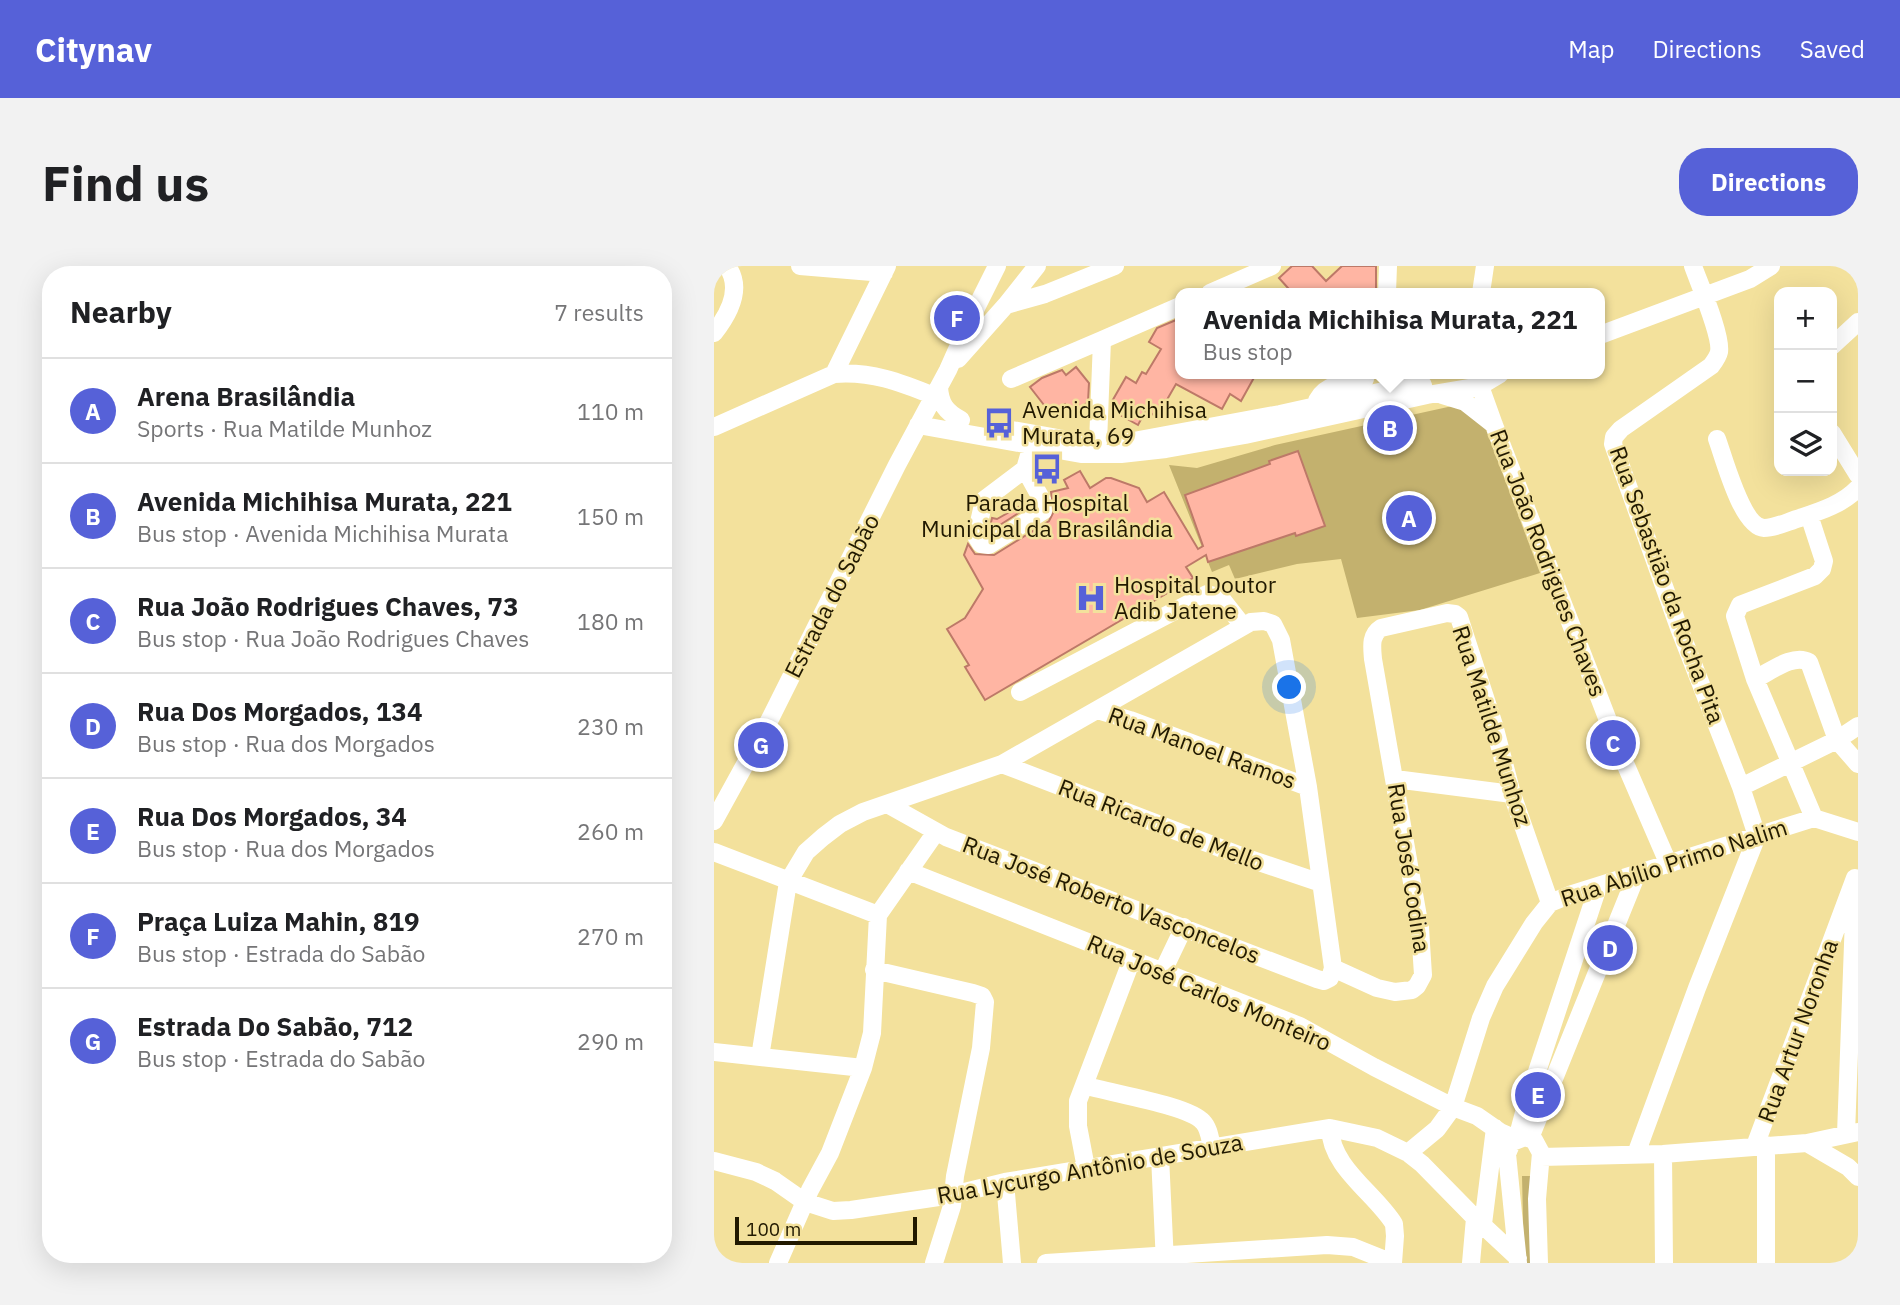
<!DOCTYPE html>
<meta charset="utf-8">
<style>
:root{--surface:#fff;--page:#f2f2f2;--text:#202124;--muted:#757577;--line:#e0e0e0;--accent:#5661d8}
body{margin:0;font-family:"IBM Plex Sans",sans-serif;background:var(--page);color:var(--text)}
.controls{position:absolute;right:21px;top:21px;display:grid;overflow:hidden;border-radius:14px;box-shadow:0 7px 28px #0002}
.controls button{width:63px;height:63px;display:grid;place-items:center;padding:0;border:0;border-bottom:2px solid var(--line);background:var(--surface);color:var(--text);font:35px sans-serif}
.scale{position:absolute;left:21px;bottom:18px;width:182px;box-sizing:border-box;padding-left:7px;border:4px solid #211900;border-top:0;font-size:19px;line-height:24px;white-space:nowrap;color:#211900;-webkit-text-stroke:5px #f3e19c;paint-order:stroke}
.you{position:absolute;left:576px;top:422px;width:24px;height:24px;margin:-18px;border:5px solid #fff;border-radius:50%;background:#1a73e8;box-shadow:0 0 0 10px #1a73e833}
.badge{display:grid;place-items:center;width:46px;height:46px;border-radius:50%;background:var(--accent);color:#fff;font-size:23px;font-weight:700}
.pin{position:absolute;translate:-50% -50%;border:4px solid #fff;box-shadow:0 2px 7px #0006}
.popup{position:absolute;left:461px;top:22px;width:430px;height:91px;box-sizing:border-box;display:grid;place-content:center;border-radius:14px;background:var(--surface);filter:drop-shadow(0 2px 5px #0005);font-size:23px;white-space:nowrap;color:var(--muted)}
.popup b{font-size:26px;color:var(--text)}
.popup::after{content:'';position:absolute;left:50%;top:100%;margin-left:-14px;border:14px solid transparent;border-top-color:var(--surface)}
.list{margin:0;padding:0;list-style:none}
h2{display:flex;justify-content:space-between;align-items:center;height:91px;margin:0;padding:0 28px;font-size:30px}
h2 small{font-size:23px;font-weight:400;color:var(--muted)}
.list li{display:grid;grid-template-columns:46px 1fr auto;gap:21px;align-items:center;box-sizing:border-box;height:105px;padding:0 28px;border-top:2px solid var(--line)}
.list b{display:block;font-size:26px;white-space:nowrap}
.list p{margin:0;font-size:23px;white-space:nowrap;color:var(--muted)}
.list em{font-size:23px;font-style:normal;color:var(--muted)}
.icon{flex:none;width:38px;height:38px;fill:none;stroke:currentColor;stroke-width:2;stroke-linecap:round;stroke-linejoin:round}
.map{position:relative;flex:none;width:1144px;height:997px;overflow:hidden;border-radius:28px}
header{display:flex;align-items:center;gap:42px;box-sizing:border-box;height:98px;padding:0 35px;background:var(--accent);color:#fff}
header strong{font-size:33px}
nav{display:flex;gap:38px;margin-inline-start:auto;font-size:24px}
.intro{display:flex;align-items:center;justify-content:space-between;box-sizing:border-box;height:168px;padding:0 42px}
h1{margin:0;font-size:49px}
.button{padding:18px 32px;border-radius:28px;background:var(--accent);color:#fff;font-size:24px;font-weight:700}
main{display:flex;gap:42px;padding:0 42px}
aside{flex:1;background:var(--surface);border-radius:28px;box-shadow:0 7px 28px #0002}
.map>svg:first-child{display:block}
.green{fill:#c3b16e}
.building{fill:#ffb5a3;stroke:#bd7968;stroke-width:2}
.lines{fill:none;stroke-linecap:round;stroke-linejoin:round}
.minor{stroke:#fff;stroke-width:18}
.labels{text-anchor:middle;stroke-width:5;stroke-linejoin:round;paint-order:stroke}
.poi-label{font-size:23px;fill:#211900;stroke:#f3e19c;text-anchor:start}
.street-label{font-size:23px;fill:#211900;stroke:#f3e19c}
</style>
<header>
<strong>Citynav</strong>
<nav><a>Map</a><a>Directions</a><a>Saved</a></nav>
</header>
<div class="intro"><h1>Find us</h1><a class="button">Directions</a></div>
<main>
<aside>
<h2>Nearby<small>7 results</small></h2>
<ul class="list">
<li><span class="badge">A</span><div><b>Arena Brasilândia</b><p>Sports · Rua Matilde Munhoz</p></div><em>110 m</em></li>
<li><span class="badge">B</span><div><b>Avenida Michihisa Murata, 221</b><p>Bus stop · Avenida Michihisa Murata</p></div><em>150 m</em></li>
<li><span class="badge">C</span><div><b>Rua João Rodrigues Chaves, 73</b><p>Bus stop · Rua João Rodrigues Chaves</p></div><em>180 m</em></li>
<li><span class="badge">D</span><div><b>Rua Dos Morgados, 134</b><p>Bus stop · Rua dos Morgados</p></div><em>230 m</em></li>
<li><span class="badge">E</span><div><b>Rua Dos Morgados, 34</b><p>Bus stop · Rua dos Morgados</p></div><em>260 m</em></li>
<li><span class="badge">F</span><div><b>Praça Luiza Mahin, 819</b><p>Bus stop · Estrada do Sabão</p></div><em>270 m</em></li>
<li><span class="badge">G</span><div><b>Estrada Do Sabão, 712</b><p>Bus stop · Estrada do Sabão</p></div><em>290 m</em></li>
</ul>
</aside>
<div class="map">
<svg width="1144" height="997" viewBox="0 0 1144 997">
<rect width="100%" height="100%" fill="#f3e19c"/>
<!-- green -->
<path class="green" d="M 743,139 L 771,161 L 826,307 L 706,344 L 643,352 L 627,293 L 583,298 L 521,313 L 515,299 L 498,306 L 455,199 L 483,202 L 561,179 Z
M 808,910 L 818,910 L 821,997 L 810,997 Z"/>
<!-- building -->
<path class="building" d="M 578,0 L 598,0 L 612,15 L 628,0 L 662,0 L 662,27 L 569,27 L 574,22 L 565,12 Z
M 462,54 L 466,57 L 466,108 L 542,108 L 527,135 L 516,128 L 508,143 L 462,118 L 443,151 L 432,144 L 424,159 L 397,144 L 397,137 L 412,111 L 422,117 L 428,106 L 432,108 L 447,83 L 435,76 L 443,62 Z
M 362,101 L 375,117 L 374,136 L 359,148 L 351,138 L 337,148 L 316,121 L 328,112 L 348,104 L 352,109 Z
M 584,185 L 611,260 L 582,270 L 581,267 L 494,296 L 492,289 L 472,301 L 479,312 L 271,434 L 251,401 L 255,399 L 233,363 L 251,352 L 269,323 L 250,289 L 254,278 L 261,288 L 280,289 L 335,255 L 340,245 L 337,226 L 354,222 L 350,214 L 366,205 L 376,222 L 392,212 L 397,212 L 425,222 L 433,236 L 450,226 L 484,283 L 489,280 L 471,229 L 556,198 L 555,195 Z
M 315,235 L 317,239 L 275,266 L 278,252 L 283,253 Z"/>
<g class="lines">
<!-- minor -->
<path class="minor" d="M 86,0 L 170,7
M 496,27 L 558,0
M 673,27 L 674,0
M 767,27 L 771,0
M 292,39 L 331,28 L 401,0
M 0,67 C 15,48 29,22 13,0
M 886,69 L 1036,13 L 1057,0
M 388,74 L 466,40
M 1118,80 L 1144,56
M 244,93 L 292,39 L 323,0
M 120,108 L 173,0
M 765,110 L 766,120 L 780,159 L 907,488 L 955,599
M 297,113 L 388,74 L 384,177
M 225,121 C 226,138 232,146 247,154
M 728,129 L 751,136 L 779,158
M 601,140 C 608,117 630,118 651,113
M 204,159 L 367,188 L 407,188 L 452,183 L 531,169 L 713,129 L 766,120 L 786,108
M 0,161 L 120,108 C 157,105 186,116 220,130
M 292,163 L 361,175
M 1118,167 L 1144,209
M 1003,173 C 1010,192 1028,261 1050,262 C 1062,262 1075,255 1086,252 C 1107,245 1129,238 1144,222
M 414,176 L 566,148 L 674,124 L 709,119
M 311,203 L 328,234 L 329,245 L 275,279 L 267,278 L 262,270 L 270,234 L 311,203 L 318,179
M 1095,249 L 1110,295 L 1108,303 L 1101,310 L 1026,339 L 1021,350 L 1041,413 L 1100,552
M 1041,413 C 1056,406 1079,387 1095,396 L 1123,474 L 1144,498
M 306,426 L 493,328 L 507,332 L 529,360
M 383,444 L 416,454 L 594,521
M 288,498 L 527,590 L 607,617
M 681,513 L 798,528
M 1027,521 L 1123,474 L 1144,460
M 1100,552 L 1144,566
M 0,555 L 56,453 L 183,199 L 234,104 L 258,50 L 283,0
M 0,586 L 164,649
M 194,605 L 586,760 L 660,801 L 739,841 L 763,850 L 786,866 L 802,873
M 619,702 L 663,722 L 681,726 L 698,724 L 703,720 L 709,709 L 706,662 L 659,393 C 658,381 656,369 667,362 L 733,347 L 741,348 L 745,351 L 780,459 L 798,528 L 836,637
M 160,704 L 259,727 L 268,730 L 271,736 L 267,782 L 241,910 L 238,940 L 220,997
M 449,705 L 470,661
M 0,786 L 149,802
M 46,791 L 74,616 L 92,586 L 109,571 L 126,558 L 149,546 L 288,498 L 537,356 L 550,355 L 559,358 L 567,374 L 594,521 L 619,702 L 616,712 L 610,715 L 603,713 L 232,571 L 173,538
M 370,819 C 394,827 475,839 489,856 C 495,862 496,873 498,881
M 616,862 C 617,902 661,927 680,958 L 681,970 L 679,997
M 1132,868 L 1141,624
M 816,872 L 922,610
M 803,873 L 812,839 L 884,621
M 1093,877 L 1134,901 L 1144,911
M 1041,880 L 1141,612
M 694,887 L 708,898 L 761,952 L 757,997
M 922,888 L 983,722 L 1043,570 L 1027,521 L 965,362 L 899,178 L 900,171 L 907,163 L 997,100 C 1000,96 1004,91 1005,86 C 1008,70 985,17 979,0
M 949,888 L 950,997
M 446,890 L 451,997
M 827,891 L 949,888 L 1093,877 L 1144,866
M 0,895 L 42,906 L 61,915 L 91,936 L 119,945 L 137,944 L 238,929 L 291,916 L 616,862 L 663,872 L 694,887 L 723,863 L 739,841 L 767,752 L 781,720 L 820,657 L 836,637 L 858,628 L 1100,552
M 372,902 L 364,860 L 364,835 L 418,693
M 291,916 L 298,997
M 761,952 L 804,992
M 769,958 L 781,862
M 64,997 L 96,924 L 116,887 L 149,802 L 158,767 L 164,649 L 222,566
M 332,997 L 613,979 L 639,981 L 679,997
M 804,997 L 793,888 L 798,876 L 811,871 L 820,874 L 827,887 L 823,933 L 825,997
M 1052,997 L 1052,879"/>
</g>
<!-- icons -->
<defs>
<g id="bus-bare" transform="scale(2.415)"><path d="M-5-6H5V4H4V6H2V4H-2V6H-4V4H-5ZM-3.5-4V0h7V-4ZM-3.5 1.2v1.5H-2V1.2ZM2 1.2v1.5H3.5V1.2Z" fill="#5661d8" stroke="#f3e19c" stroke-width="2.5" paint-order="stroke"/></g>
<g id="hospital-bare" transform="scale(2.415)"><path d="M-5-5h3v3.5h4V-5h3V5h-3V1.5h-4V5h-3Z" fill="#5661d8" stroke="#f3e19c" stroke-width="2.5" paint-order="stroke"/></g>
</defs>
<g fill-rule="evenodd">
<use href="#bus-bare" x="285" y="157"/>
<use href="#bus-bare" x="333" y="203"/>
<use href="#hospital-bare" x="377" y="332"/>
</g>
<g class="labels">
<!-- poi labels -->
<g class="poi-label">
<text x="308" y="152">Avenida Michihisa<tspan x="308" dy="26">Murata, 69</tspan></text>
<text x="333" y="245" text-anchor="middle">Parada Hospital<tspan x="333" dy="26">Municipal da Brasilândia</tspan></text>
<text x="400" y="327">Hospital Doutor<tspan x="400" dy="26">Adib Jatene</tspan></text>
</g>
<!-- street labels -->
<g class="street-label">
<text transform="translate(834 297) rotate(69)" y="8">Rua João Rodrigues Chaves</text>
<text transform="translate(953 319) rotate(70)" y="8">Rua Sebastião da Rocha Pita</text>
<text transform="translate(118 330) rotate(-63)" y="8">Estrada do Sabão</text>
<text transform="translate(778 460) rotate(72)" y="8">Rua Matilde Munhoz</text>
<text transform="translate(488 482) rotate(20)" y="8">Rua Manoel Ramos</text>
<text transform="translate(447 559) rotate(21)" y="8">Rua Ricardo de Mello</text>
<text transform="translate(960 597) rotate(-18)" y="8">Rua Abílio Primo Nalim</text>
<text transform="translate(695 602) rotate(81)" y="8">Rua José Codina</text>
<text transform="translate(397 634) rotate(21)" y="8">Rua José Roberto Vasconcelos</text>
<text transform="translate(495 727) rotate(23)" y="8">Rua José Carlos Monteiro</text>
<text transform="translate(1084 765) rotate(-70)" y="8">Rua Artur Noronha</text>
<text transform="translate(376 903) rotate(-10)" y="8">Rua Lycurgo Antônio de Souza</text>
</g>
</g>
</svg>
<div class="controls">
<button>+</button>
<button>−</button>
<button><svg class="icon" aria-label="layers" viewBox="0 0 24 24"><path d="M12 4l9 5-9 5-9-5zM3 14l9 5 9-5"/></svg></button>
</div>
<div class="scale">100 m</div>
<div class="you"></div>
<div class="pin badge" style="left:695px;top:252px">A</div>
<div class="pin badge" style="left:676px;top:162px">B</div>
<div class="popup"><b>Avenida Michihisa Murata, 221</b>Bus stop</div>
<div class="pin badge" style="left:899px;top:477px">C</div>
<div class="pin badge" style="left:896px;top:682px">D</div>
<div class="pin badge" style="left:824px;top:829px">E</div>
<div class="pin badge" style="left:243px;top:52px">F</div>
<div class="pin badge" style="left:47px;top:479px">G</div>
</div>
</main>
